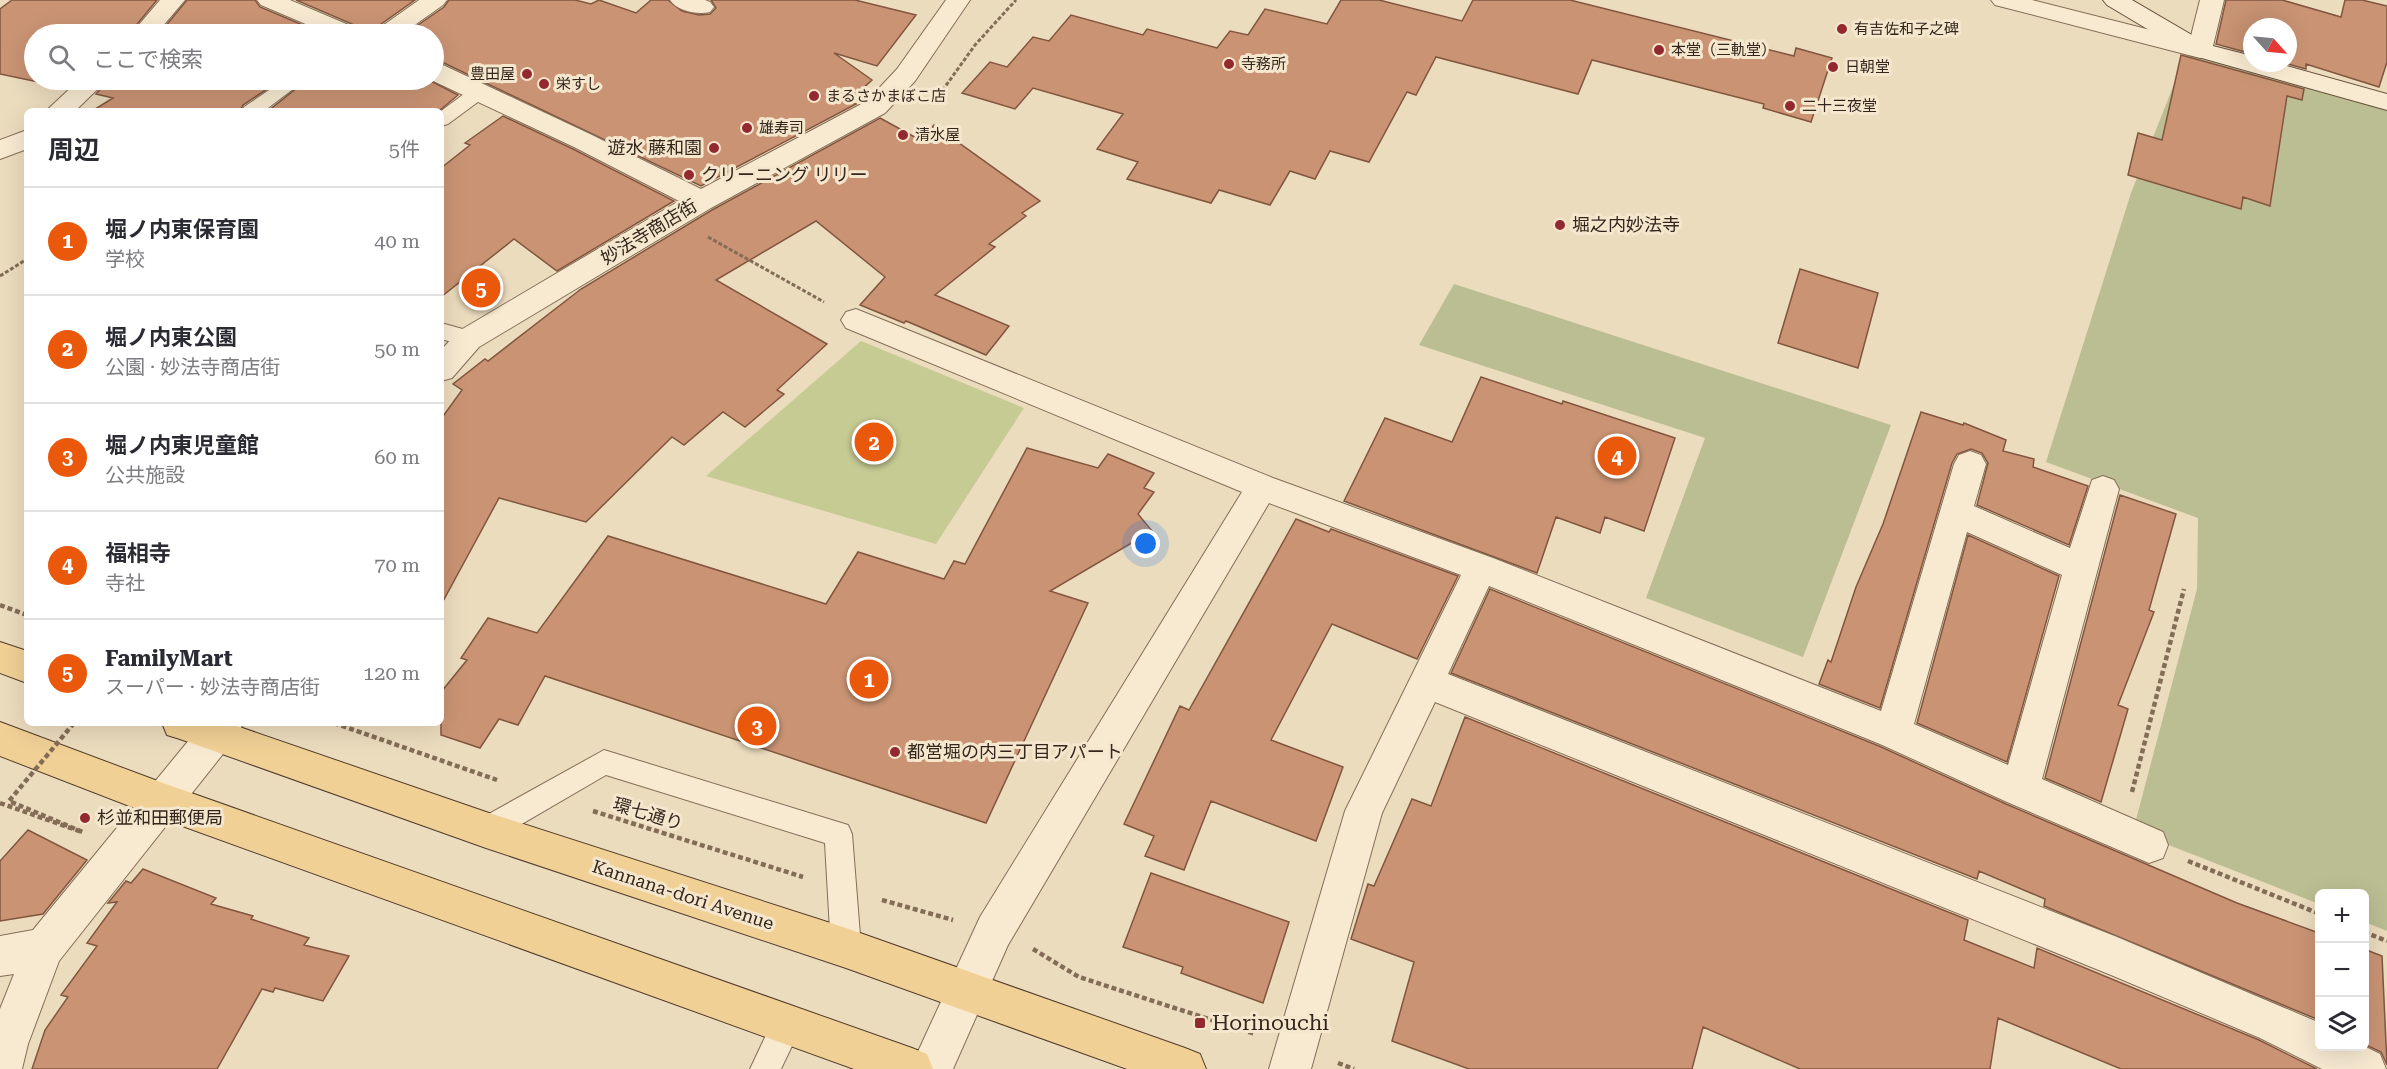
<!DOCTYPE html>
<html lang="ja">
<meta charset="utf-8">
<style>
:root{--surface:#fff;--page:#f7f7f7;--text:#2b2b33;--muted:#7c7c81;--line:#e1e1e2;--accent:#ea580c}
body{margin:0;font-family:"Roboto Serif","Noto Sans JP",serif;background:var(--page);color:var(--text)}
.controls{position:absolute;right:18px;bottom:18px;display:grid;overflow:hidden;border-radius:9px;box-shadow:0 6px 24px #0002}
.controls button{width:54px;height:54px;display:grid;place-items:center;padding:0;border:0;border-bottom:2px solid var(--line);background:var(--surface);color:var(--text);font:30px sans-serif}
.compass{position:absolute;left:2243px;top:18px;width:54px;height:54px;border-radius:50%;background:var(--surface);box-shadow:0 6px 24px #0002;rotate:117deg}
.you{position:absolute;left:1146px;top:544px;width:21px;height:21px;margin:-15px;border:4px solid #fff;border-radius:50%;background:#1a73e8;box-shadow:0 0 0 9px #1a73e833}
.badge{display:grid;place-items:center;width:39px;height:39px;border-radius:50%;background:var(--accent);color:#fff;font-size:20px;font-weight:700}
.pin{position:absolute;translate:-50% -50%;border:3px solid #fff;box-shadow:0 2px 6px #0006}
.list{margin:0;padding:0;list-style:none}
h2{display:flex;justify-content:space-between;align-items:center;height:78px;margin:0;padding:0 24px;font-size:26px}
h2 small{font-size:20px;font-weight:400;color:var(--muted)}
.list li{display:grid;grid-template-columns:39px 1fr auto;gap:18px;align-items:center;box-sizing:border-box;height:108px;padding:0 24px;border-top:2px solid var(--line)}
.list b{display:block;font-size:22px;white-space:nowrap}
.list p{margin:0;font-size:20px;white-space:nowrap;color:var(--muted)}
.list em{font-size:20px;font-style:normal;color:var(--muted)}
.icon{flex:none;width:33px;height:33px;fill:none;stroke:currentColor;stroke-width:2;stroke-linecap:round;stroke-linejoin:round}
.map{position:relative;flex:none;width:2387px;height:1069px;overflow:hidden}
.search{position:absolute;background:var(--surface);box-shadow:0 6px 24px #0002;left:24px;top:24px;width:420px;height:66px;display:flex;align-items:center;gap:15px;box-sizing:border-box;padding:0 21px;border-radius:33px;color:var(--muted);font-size:22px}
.panel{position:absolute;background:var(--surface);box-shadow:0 6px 24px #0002;left:24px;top:108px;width:420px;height:618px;border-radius:9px}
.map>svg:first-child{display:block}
.green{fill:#c6ca93}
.cemetery{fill:#bbbe92}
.building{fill:#ca9474;stroke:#82563e;stroke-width:1.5}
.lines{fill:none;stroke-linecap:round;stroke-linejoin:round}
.service-casing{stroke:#846d57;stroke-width:2}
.minor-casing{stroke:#846d57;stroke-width:2}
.secondary-casing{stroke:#664e3b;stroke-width:2}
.primary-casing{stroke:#513c2c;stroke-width:2}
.path-far1{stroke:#846d57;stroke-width:3;stroke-dasharray:4 2;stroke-linecap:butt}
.path{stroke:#846d57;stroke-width:4.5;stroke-dasharray:5 3;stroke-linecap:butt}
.service{fill:#f8ead1;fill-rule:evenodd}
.minor{fill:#f8ead1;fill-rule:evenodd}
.secondary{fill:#f8ead1;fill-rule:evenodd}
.primary{fill:#f0d095;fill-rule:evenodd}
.path-bridge{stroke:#846d57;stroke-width:4.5;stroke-dasharray:5 3;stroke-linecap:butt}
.poi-dot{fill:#91292e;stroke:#f4e7cd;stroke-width:2}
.labels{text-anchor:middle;stroke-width:6;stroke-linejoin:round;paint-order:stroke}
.far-poi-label{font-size:15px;fill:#34261c;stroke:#f4e7cd;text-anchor:start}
.poi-label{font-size:18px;fill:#34261c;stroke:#f4e7cd;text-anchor:start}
.street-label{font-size:18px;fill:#34261c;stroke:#f4e7cd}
.near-poi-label{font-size:21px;fill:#34261c;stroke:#f4e7cd;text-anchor:start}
</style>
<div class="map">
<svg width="2387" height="1069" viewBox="0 0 2387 1069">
<rect width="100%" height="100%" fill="#ecdcbe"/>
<!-- green -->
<path class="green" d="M 861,341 L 1024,408 L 936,544 L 706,476 Z"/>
<!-- cemetery -->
<path class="cemetery" d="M 2186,54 L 2387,108 L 2387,931 L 2365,922 L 2364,894 L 2320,894 L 2319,904 L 2133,831 L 2197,589 L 2198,518 L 2046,462 L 2131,193 Z
M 1454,284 L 1891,425 L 1803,657 L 1646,598 L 1705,438 L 1419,345 Z"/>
<!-- building -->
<path class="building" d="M 12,0 L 157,0 L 129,34 L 34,34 L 34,80 L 76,80 L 67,88 L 0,74 L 0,9 Z
M 187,0 L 255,0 L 260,7 L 324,34 L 159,34 Z
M 296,0 L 415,0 L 377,27 L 373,34 L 363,34 L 359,27 Z
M 449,0 L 575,0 L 591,4 L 599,0 L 636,13 L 651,0 L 668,0 L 682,11 L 699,15 L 710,14 L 716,8 L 711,0 L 855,0 L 916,15 L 877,66 L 834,53 L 872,80 L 849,101 L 856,104 L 701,186 L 444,63 L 434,61 L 434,34 L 405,34 L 444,7 Z
M 1341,0 L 1379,0 L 1462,21 L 1473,0 L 1570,0 L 1794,56 L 1796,48 L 1832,58 L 1811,122 L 1763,108 L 1764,104 L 1592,60 L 1578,94 L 1436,57 L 1416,95 L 1407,92 L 1369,162 L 1330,151 L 1315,179 L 1290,171 L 1270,205 L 1219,190 L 1211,203 L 1127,179 L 1138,162 L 1097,149 L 1123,114 L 1033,88 L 1015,109 L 962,93 L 990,62 L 1007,67 L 1033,37 L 1049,41 L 1071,15 L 1143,35 L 1147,29 L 1217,48 L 1230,31 L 1248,35 L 1265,9 L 1327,24 Z
M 2226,0 L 2282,0 L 2341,17 L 2345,0 L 2362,0 L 2387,6 L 2387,62 L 2379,87 L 2306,64 L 2306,69 L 2284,63 L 2288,63 L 2288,27 L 2252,27 L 2252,54 L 2216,44 Z
M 2181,55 L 2304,89 L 2302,100 L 2287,96 L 2270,206 L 2243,197 L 2241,209 L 2128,175 L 2138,133 L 2162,140 Z
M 109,80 L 281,80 L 243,105 L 240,111 L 92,111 L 113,98 L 96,94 Z
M 307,80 L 429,80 L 458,95 L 439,111 L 268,111 Z
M 503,116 L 573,149 L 674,201 L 557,271 L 514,239 L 441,297 L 441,168 L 470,145 L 465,143 Z
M 880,118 L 920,140 L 934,125 L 1040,201 L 1022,213 L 1026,216 L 989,244 L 995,247 L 935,295 L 1009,326 L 986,355 L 906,321 L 904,323 L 860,305 L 885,277 L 816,221 L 716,280 L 827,344 L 777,390 L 784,394 L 745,427 L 723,412 L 684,445 L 672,437 L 586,522 L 499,498 L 441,605 L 441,419 L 462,390 L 453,384 L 485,359 L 488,361 L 581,289 L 712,210 Z
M 1800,269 L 1878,293 L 1858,368 L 1778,343 Z
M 1481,377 L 1562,404 L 1563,401 L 1675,438 L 1644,531 L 1605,517 L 1600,533 L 1556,517 L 1537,573 L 1344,501 L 1385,418 L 1452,442 Z
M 1921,412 L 1963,425 L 1964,423 L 2006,440 L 2003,451 L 2034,459 L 2033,467 L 2088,486 L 2069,545 L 1977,505 L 1988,463 L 1982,453 L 1971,449 L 1957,454 L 1952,463 L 1880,708 L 1819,684 L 1828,660 L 1831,662 L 1856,587 L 1883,524 Z
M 1027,448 L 1098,468 L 1108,454 L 1154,473 L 1144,488 L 1154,492 L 1138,514 L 1152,531 L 1050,591 L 1088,603 L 986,823 L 545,676 L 518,725 L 499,719 L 480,748 L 441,735 L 441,692 L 467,660 L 461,658 L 488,618 L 537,633 L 608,536 L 826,604 L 858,552 L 944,579 L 954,561 L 965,564 Z
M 2120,495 L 2176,514 L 2149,610 L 2154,612 L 2118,705 L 2128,709 L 2101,802 L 2045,778 Z
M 1296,519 L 1329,532 L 1331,529 L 1458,576 L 1417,659 L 1332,624 L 1271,740 L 1343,767 L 1316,841 L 1211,801 L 1184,870 L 1145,856 L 1154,836 L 1124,824 L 1180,706 L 1189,710 Z
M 1968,535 L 2059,576 L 2007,762 L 1917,723 Z
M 1490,589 L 1879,746 L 2006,804 L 2237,903 L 2319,933 L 2319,1020 L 2044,906 L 2045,899 L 1979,871 L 1977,879 L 1451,673 Z
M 1465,717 L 1968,920 L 1964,940 L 2034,968 L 2037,948 L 2259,1040 L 2317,1069 L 2121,1069 L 1998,1018 L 1990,1069 L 1800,1069 L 1703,1027 L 1692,1069 L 1469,1069 L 1392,1041 L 1414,962 L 1351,939 L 1368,884 L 1374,886 L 1412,799 L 1431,806 Z
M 28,830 L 87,860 L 43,914 L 0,921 L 0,861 Z
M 143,869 L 216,898 L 211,904 L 253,916 L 251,919 L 309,938 L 304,945 L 349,956 L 323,1001 L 275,988 L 273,992 L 262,989 L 217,1069 L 32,1069 L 45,1030 L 68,997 L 61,995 L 97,946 L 87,943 L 117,902 L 108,903 L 126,881 L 131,883 Z
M 1151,873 L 1289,922 L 1263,1003 L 1181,973 L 1183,967 L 1123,947 Z
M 2364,949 L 2382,956 L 2387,1065 L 2381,1052 L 2364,1044 Z"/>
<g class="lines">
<!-- service casing -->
<g class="service-casing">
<path id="service" d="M 284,80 L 305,80 L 264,111 L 242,111 L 244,107 Z
M 479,86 L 486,88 L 488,92 L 486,96 L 448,124 L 441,126 L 441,111 L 472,88 Z
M 441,323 L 477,333 L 480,339 L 477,345 L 469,347 L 441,339 Z
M 604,750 L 848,825 L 852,834 L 861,948 L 856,958 L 846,963 L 836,958 L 831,948 L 825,843 L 606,775 L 496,839 L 486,843 L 476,839 L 472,830 L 476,821 Z
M 787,1010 L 798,1014 L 802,1025 L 781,1069 L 750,1069 L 776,1014 Z"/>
</g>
<!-- minor casing -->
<g class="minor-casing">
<path id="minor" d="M 160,0 L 185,0 L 156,34 L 131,34 Z
M 257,0 L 290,0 L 358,29 L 361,34 L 329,34 L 261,5 Z
M 419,0 L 447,0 L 443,5 L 402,34 L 375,34 L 378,29 Z
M 670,0 L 705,0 L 710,2 L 714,7 L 710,12 C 698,15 677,11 670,0 Z
M 946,0 L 970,0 L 915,81 L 885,113 L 711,208 L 479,347 L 452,378 L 441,381 L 441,350 L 459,331 L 679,201 L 574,147 L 431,80 L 434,80 L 434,63 L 443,65 L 592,135 L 701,189 L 867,101 L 897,69 Z
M 1991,0 L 2032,0 L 2190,40 L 2200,0 L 2224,0 L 2212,50 L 2209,55 L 2200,58 L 1995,5 Z
M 79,80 L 107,80 L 75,111 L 46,111 Z
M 27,130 L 27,149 L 0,159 L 0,140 Z
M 856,309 L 1273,478 L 1493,558 L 1881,711 L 1954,464 L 1959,455 L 1970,451 L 1981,455 L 1986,464 L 1974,506 L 2070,548 L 2092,480 L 2103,476 L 2114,480 L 2119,489 L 2042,779 L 2163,832 L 2168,845 L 2163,858 L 2149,863 L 2007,802 L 1880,744 L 1489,586 L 1448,674 L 2117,937 L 2320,1023 L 2320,1046 L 2364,1046 L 2380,1054 L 2386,1069 L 2322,1069 L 2260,1038 L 2111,975 L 1435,702 L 1382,813 L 1311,1069 L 1269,1069 L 1345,811 L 1461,575 L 1269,503 L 1008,945 L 953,1069 L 910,1069 L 980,917 L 1242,492 L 846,328 L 841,320 L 846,312 ZM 1967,532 L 2062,575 L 2008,765 L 1914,724 Z
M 203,723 L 243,723 L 238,735 L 59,961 L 28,1044 L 22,1069 L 0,1069 L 0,1009 L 14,974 L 0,976 L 0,936 L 33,930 Z"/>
</g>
<!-- secondary casing -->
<g class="secondary-casing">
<path id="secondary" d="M 2103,0 L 2132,0 L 2209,45 L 2252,56 L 2252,63 L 2276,63 L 2387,94 L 2387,110 L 2191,55 L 2107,5 Z"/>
</g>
<!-- primary casing -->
<g class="primary-casing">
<path id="primary" d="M 0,642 L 27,651 L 27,683 L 0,673 Z
M 0,722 L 163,783 L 912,1048 L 927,1054 L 933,1069 L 854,1069 L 163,819 L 0,756 Z
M 162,723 L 228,723 L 486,812 L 846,928 L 1185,1048 L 1200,1054 L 1206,1069 L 1127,1069 L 846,968 L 486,848 L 180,739 L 167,735 Z"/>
</g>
<!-- path-far1 -->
<path class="path-far1" d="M 937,90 L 942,91 L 975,45 L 1016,0
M 708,237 L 824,302
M 0,276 L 27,259"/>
<!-- path -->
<path class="path" d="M 0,605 L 27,615
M 334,723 L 497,780
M 2132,792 L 2184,589
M 0,803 L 82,832
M 593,811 L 803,877
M 2188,861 L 2320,914
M 882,900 L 953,920
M 2364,932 L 2387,941
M 1033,949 L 1079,977 L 1255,1034
M 1338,1063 L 1354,1069"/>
<!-- service -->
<use href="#service" class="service"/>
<!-- minor -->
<use href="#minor" class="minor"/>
<!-- secondary -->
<use href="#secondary" class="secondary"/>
<!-- primary -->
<use href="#primary" class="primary"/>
<!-- path-bridge -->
<path class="path-bridge" d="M 74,723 L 9,801 L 85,833"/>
</g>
<!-- markers -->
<g class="poi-dot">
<circle cx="1842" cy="29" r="6"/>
<circle cx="1659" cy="50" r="6"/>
<circle cx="1229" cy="64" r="6"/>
<circle cx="1833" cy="67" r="6"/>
<circle cx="527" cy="74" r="6"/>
<circle cx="544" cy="84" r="6"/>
<circle cx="814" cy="96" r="6"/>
<circle cx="1790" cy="106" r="6"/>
<circle cx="747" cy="128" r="6"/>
<circle cx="903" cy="135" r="6"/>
<circle cx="714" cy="148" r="6"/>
<circle cx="689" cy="175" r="6"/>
<circle cx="1560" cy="225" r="6"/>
<circle cx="895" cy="752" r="6"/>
<circle cx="85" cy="818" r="6"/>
<rect x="1194" y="1017" width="12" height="12" rx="3"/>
</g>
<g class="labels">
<!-- far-poi labels -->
<g class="far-poi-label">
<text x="1854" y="34">有吉佐和子之碑</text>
<text x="1671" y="55">本堂（三軌堂）</text>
<text x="1241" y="69">寺務所</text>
<text x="1845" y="72">日朝堂</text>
<text x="515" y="79" text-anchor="end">豊田屋</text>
<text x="556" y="89">栄すし</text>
<text x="826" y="101">まるさかまぼこ店</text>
<text x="1802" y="111">二十三夜堂</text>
<text x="759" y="133">雄寿司</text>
<text x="915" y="140">清水屋</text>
</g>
<!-- poi labels -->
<g class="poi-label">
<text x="702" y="154" text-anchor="end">遊水 藤和園</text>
<text x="701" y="181">クリーニング リリー</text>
<text x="1572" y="231">堀之内妙法寺</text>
<text x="907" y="758">都営堀の内三丁目アパート</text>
<text x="97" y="824">杉並和田郵便局</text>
</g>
<!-- street labels -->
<g class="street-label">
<text transform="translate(649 232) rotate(-31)" y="6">妙法寺商店街</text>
<text transform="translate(648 814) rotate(17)" y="6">環七通り</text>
<text transform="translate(683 895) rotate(18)" y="6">Kannana-dori Avenue</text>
</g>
<!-- near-poi labels -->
<g class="near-poi-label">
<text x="1212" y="1030">Horinouchi</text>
</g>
</g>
</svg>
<div class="controls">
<button>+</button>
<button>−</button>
<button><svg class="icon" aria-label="layers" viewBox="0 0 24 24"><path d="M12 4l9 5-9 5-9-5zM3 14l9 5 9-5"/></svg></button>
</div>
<svg class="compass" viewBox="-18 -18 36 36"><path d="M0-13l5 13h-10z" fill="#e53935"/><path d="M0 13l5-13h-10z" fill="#7c7c81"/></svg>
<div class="you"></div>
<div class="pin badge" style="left:869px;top:679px">1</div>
<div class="pin badge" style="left:874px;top:442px">2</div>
<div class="pin badge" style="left:757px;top:726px">3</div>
<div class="pin badge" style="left:1617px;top:456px">4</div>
<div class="pin badge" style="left:481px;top:288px">5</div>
<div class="search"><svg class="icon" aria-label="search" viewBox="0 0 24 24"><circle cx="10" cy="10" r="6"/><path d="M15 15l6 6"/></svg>ここで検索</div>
<section class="panel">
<h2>周辺<small>5件</small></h2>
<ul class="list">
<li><span class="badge">1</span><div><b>堀ノ内東保育園</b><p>学校</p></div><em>40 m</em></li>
<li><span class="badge">2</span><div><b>堀ノ内東公園</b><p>公園 · 妙法寺商店街</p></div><em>50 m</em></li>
<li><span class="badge">3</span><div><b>堀ノ内東児童館</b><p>公共施設</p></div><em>60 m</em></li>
<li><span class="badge">4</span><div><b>福相寺</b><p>寺社</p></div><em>70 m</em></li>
<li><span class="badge">5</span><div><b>FamilyMart</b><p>スーパー · 妙法寺商店街</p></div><em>120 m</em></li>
</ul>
</section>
</div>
